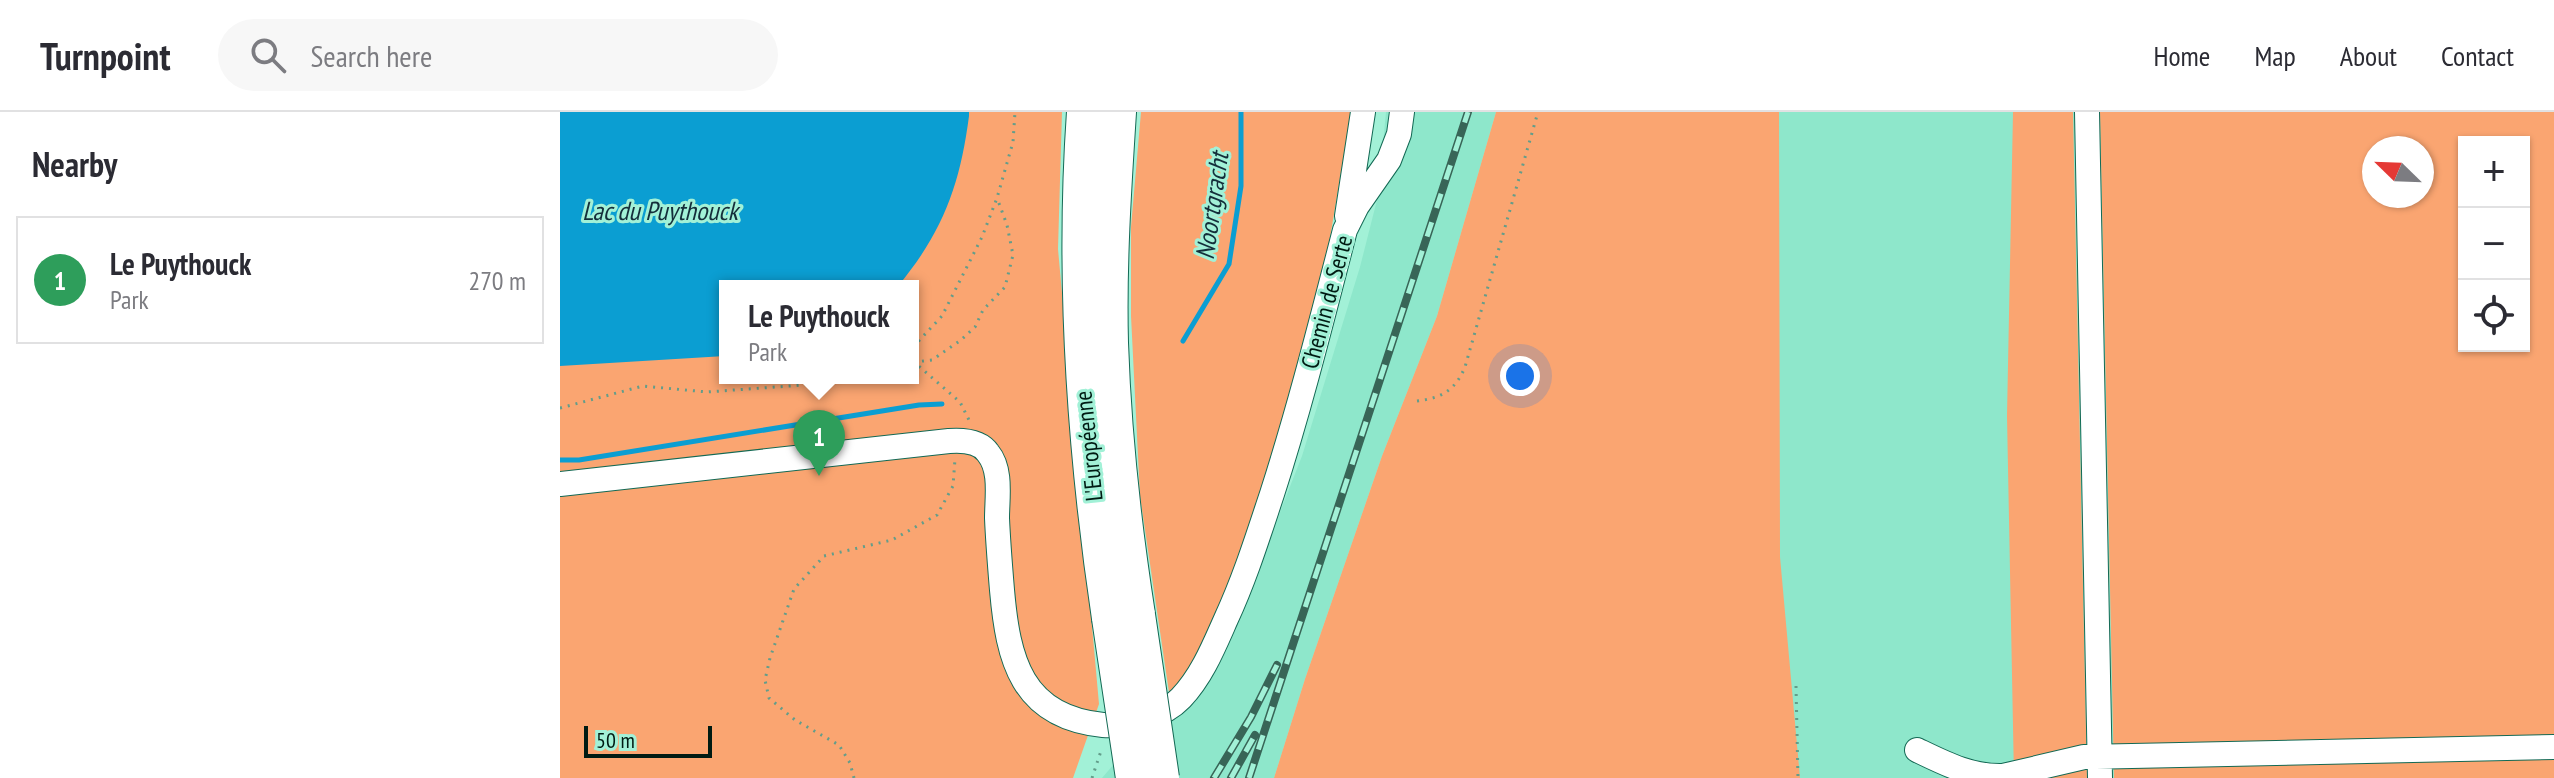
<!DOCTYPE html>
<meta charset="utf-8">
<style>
:root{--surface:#fff;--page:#f7f7f7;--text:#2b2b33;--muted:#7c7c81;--line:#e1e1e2;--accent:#111827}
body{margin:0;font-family:"PT Sans Narrow",sans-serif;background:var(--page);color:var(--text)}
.controls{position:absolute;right:24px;top:24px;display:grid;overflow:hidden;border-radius:0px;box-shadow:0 2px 6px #0004}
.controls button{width:72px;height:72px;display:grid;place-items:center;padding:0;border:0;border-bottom:2px solid var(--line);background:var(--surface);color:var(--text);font:40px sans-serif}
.compass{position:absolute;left:1802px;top:24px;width:72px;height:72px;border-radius:50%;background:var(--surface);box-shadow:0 2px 6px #0004;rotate:293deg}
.scale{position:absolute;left:24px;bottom:20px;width:128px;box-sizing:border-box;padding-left:8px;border:4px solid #001b13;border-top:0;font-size:22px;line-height:28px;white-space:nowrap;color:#001b13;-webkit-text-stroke:6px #a2f1d7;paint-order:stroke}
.you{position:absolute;left:960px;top:264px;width:28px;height:28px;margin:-20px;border:6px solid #fff;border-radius:50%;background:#1a73e8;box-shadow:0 0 0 12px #1a73e833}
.badge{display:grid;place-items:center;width:52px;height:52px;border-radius:50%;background:var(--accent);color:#fff;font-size:26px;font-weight:700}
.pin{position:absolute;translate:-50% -66px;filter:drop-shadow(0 2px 4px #0008)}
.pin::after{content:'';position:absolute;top:42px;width:28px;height:24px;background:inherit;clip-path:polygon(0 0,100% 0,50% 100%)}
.popup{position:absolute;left:159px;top:168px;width:200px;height:104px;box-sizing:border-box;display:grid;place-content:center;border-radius:0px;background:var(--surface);filter:drop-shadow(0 2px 6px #0005);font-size:26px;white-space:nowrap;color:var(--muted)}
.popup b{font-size:30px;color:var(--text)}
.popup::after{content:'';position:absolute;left:50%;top:100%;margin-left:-16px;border:16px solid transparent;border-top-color:var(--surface)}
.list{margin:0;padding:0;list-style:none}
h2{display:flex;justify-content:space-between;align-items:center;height:104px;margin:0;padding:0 32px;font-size:34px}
h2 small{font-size:26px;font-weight:400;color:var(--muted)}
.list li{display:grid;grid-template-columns:52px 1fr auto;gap:24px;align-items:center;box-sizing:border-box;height:128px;margin:0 16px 16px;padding:0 16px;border:2px solid var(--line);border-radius:0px}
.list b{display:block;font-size:30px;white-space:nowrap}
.list p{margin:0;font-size:26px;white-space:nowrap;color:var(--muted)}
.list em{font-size:26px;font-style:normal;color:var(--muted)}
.icon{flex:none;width:44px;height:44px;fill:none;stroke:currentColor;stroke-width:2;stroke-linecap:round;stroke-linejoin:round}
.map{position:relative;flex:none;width:1994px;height:666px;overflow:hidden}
header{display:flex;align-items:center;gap:48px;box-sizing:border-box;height:112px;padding:0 40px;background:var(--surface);border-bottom:2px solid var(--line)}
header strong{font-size:38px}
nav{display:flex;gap:44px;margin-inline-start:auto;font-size:28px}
.search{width:560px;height:72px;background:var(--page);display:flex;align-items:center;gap:20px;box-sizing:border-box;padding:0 28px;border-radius:44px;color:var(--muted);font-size:30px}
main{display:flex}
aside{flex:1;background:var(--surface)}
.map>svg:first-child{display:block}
.built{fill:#8ee7cb;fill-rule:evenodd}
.green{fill:#faa571;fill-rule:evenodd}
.water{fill:#0b9ed2}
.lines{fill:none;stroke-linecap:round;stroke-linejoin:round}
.stream{stroke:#0b9ed2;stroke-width:5}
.minor-casing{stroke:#136954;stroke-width:26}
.highway-casing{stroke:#136954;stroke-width:38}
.path{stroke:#639d8a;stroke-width:3;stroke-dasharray:2 6;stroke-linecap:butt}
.minor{stroke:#fff;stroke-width:24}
.highway{stroke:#fff;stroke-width:36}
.rail-casing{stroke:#386557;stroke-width:8}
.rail{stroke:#a2f1d7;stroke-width:5;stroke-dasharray:15;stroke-linecap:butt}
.highway-bridge-casing{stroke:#136954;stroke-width:38;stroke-linecap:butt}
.highway-bridge{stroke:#fff;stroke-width:36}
.labels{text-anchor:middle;stroke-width:6;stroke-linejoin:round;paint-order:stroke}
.street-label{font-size:24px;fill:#001b13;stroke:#a2f1d7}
.water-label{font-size:26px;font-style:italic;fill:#142e3a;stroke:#a2f1d7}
</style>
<header>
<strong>Turnpoint</strong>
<div class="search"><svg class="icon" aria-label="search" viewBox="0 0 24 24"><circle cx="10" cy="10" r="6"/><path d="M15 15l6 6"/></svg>Search here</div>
<nav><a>Home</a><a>Map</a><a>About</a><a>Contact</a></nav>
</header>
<main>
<aside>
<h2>Nearby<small></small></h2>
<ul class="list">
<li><span class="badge" style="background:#2e9e5b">1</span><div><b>Le Puythouck</b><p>Park</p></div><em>270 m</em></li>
</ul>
</aside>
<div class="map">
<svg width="1994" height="666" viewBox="0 0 1994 666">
<rect width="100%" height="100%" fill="#a2f1d7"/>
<!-- built -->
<path class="built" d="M 826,0 L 936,0 L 877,204 L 822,344 L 745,567 L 714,666 L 542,666 L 678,507 L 742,344 L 800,155 L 818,84 Z
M 991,0 L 1994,0 L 1994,666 L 739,666 ZM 1904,30 L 1964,30 L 1964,234 L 1904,234 ZM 1814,36 L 1862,36 L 1862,84 L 1814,84 Z"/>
<!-- green -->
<path class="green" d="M 0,0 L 502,0 L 498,137 L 539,592 L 513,666 L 0,666 ZM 165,174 L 353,174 L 353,266 L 165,266 Z
M 581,0 L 791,0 L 770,126 L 744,250 L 680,500 L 610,587 L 580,384 L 571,204 L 571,115 Z
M 936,0 L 1219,0 L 1220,445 L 1240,666 L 714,666 L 745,567 L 822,344 L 877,204 Z
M 1453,0 L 1513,0 L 1527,666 L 1454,666 L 1447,304 Z
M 1540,0 L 1994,0 L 1994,666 L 1554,666 ZM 1904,30 L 1964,30 L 1964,234 L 1904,234 ZM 1814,36 L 1862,36 L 1862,84 L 1814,84 Z"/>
<!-- water -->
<path class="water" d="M 0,0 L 409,0 L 409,4 C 400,73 383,120 338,174 L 165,174 L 165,244 L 0,254 Z"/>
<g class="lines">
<!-- stream -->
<path class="stream" d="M 623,229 L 669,152 L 681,74 L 681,0
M 0,348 L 19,348 L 359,293 L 382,292"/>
<!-- minor casing -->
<g class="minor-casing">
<path id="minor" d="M 1527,0 L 1540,666
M 787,104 L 803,0
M 0,372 L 389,329 C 403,328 420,329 428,341 C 442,358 437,386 437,406 C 438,430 440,454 442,478 C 448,547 461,605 543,613 C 568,615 604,604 621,586 C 642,564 654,534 666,507 C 685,466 698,424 712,382 C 740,295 762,207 785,118 L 797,94 L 829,48 L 839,22 L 842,0
M 1357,638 C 1386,652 1411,665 1443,664 L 1524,645 L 1994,635"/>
</g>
<!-- highway casing -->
<g class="highway-casing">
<path id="highway" d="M 525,0 C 513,170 525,338 550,506
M 558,0 C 553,77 548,154 550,231 C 553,322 563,413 577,503"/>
</g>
<!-- path -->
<path class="path" d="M 353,235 L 382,204 L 422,125 L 437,86 L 453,30 L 455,0
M 353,249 L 400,290 L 410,310
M 354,250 L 372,248 L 401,228 L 415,215 L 423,198 L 445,175 L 453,143 L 447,113 L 437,86
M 857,289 C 881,286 895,279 905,255 L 978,0
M 0,296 L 83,274 L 147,280 L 243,273 L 281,266
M 1236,574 L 1238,666
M 294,666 L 290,651 L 279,633 L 235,608 L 209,586 L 205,568 L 210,546 L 234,477 L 264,444 L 332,428 L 377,403 L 393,374 L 395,347
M 532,666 L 541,639"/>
<!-- minor -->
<use href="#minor" class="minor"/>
<!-- highway -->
<use href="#highway" class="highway"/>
<!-- rail casing -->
<g class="rail-casing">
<path id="rail" d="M 654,666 L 691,605 L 717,553
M 671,666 L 695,623
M 689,666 L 908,0"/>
</g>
<!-- rail -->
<use href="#rail" class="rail"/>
<!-- highway-bridge casing -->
<g class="highway-bridge-casing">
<path id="highway-bridge" d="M 577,503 L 601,666
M 550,506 L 574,666"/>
</g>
<!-- highway-bridge -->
<use href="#highway-bridge" class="highway-bridge"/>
</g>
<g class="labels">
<!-- street labels -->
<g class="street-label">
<text transform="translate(767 190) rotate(-75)" y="8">Chemin de Serte</text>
<text transform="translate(529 334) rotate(-96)" y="8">L'Européenne</text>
</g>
<!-- water labels -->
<g class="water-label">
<text transform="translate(652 94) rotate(-82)" y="9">Noortgracht</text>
<text x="100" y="108">Lac du Puythouck</text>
</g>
</g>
</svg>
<div class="controls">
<button>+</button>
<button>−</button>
<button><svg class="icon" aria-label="locate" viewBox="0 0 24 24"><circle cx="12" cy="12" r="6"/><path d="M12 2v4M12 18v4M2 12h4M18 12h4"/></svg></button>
</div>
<svg class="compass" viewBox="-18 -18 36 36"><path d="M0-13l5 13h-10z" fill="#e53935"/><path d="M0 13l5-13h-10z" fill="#7c7c81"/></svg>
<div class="scale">50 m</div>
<div class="you"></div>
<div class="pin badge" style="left:259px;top:364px;background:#2e9e5b">1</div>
<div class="popup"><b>Le Puythouck</b>Park</div>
</div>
</main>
